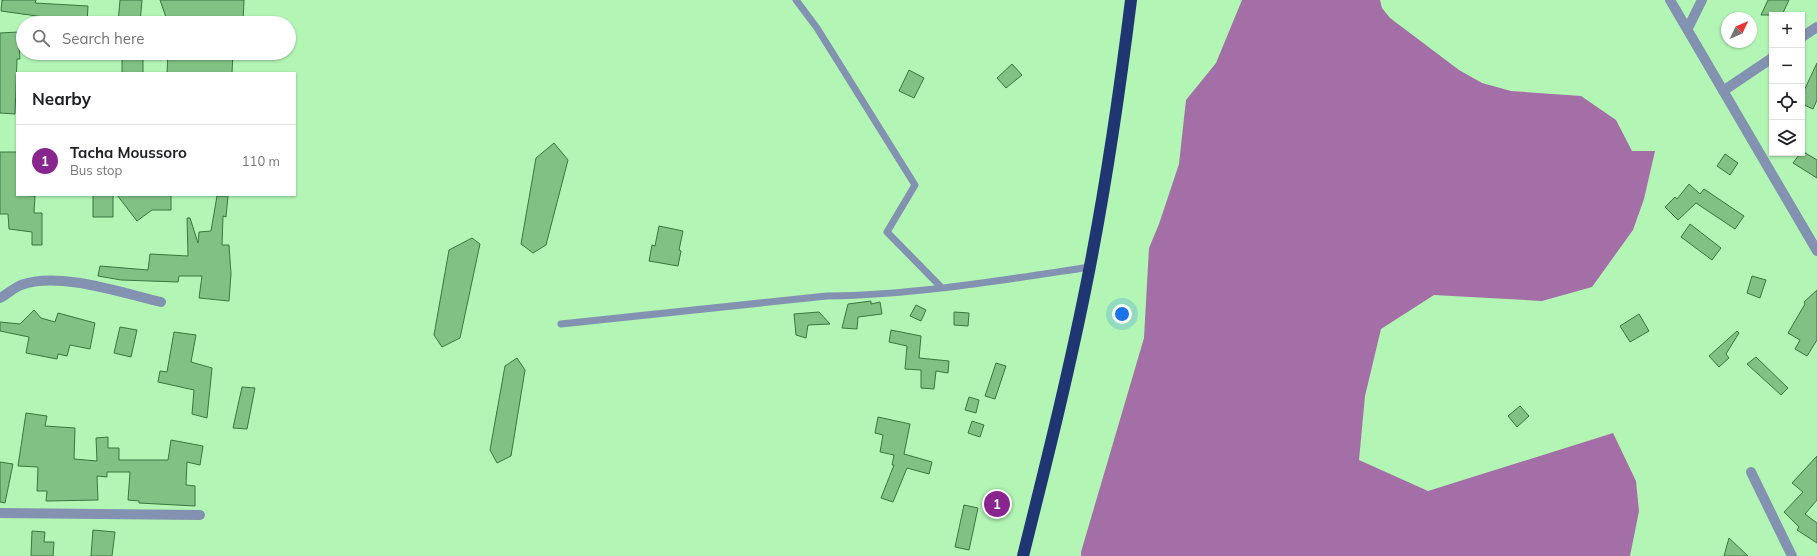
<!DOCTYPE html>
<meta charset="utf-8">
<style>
:root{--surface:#fff;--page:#f2f2f2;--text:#202124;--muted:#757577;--line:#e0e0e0;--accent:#88258e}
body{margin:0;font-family:Mulish,sans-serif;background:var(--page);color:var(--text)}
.controls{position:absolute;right:12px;top:12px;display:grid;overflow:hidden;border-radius:0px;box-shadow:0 1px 3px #0004}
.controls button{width:36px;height:36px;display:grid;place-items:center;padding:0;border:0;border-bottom:1px solid var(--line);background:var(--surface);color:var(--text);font:20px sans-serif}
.compass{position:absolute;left:1721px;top:12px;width:36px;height:36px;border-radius:50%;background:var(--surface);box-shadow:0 1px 3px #0004;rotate:46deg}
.you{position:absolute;left:1122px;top:314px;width:14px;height:14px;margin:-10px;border:3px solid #fff;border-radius:50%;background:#1a73e8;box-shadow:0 0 0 6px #1a73e833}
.badge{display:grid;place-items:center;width:26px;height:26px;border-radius:50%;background:var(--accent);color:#fff;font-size:13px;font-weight:700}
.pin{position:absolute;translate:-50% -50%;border:2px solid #fff;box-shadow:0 1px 4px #0006}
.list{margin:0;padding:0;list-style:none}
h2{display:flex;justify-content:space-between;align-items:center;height:52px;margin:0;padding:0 16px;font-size:17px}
h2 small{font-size:13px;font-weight:400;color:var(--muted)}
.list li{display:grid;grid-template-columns:26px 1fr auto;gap:12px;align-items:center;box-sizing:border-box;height:72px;padding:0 16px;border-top:1px solid var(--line)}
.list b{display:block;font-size:15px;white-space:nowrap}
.list p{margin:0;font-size:13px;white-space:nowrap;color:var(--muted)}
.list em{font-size:13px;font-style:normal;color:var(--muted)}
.icon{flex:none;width:22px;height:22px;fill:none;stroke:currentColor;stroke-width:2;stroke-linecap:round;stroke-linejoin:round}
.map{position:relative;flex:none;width:1817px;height:556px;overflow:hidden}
.search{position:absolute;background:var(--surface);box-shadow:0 1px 3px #0004;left:16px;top:16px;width:280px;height:44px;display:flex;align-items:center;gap:10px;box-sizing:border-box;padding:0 14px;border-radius:22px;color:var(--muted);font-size:15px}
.panel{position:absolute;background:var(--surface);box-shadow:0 1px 3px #0004;left:16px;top:72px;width:280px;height:124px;border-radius:0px}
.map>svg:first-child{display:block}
.water{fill:#a46fa6}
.building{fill:#81c184;stroke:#39773e}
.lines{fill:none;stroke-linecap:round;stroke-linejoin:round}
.lane{stroke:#8392b0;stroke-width:7}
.street{stroke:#8392b0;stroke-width:10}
.highway{stroke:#1f3673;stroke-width:12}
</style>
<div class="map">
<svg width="1817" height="556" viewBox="0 0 1817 556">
<rect width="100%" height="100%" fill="#b2f5b5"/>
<!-- water -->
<path class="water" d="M 1242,0 L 1380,0 L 1382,8 L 1390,18 L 1459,70 L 1482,83 L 1511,91 L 1581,96 L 1616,120 L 1632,151 L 1655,151 L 1644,199 L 1633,230 L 1592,287 L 1542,301 L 1434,295 L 1381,329 L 1365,396 L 1359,460 L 1428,491 L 1613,433 L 1636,481 L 1639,511 L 1630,556 L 1081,556 L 1081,552 L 1144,338 L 1149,248 L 1159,224 L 1179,164 L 1186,100 L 1216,63 Z"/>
<!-- building -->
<path class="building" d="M 2,0 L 36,0 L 35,3 L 88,6 L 87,23 L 1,11 Z
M 120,0 L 142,0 L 140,23 L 118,23 Z
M 160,0 L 244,0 L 243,23 L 168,23 Z
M 1768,0 L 1789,0 L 1782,15 L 1761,15 Z
M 18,32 L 20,59 L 17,59 L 15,114 L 0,113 L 0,33 Z
M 122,53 L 143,53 L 143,73 L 122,73 Z
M 168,53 L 233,53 L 232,73 L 167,73 Z
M 1817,63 L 1817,100 L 1813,109 L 1802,104 L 1802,95 Z
M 1012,64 L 1022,75 L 1006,88 L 997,78 Z
M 909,70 L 924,78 L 914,98 L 899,91 Z
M 554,143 L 568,160 L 546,245 L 533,253 L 521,244 L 536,158 Z
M 1802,151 L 1817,160 L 1817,178 L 1793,163 Z
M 0,152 L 17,152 L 17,195 L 35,196 L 34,213 L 42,213 L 42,245 L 32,245 L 32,232 L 9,229 L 8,214 L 0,214 Z
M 1725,154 L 1738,163 L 1730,175 L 1717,166 Z
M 1689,184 L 1700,194 L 1704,189 L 1744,216 L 1735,229 L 1696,203 L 1678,220 L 1665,207 L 1675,197 L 1677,199 Z
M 93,195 L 113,195 L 113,217 L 93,217 Z
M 117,195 L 171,195 L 171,210 L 152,210 L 137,221 Z
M 217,196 L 228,196 L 226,217 L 223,216 L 222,245 L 229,245 L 231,274 L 229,301 L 199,298 L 202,276 L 179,276 L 178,282 L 121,280 L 98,276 L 100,266 L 148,270 L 150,254 L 188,256 L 187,218 L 190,218 L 198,243 L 199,232 L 211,231 Z
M 1690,224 L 1721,248 L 1712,260 L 1681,237 Z
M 659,226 L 683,231 L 679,250 L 681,251 L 678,266 L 649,261 L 652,245 L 655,246 Z
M 472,238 L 480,244 L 460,338 L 442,347 L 434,335 L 449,250 Z
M 1752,276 L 1766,280 L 1760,298 L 1747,293 Z
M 1817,290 L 1817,340 L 1807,356 L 1795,349 L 1800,340 L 1788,333 L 1805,304 L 1804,302 Z
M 871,301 L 871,304 L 880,302 L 882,314 L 858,317 L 857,329 L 842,328 L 848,304 Z
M 916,305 L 926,310 L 921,321 L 910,316 Z
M 34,310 L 41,318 L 55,322 L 58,313 L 95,323 L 90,349 L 70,345 L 67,356 L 58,354 L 57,359 L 26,353 L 29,337 L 0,331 L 0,322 L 20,324 Z
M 819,312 L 830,324 L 808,325 L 806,338 L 796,335 L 794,314 Z
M 954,312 L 969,313 L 968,326 L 954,325 Z
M 1639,314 L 1649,331 L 1630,342 L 1620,326 Z
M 120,327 L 137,330 L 131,357 L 114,353 Z
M 891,330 L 921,336 L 919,358 L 949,361 L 948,373 L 936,371 L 934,389 L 921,388 L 921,370 L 905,369 L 907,346 L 889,342 Z
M 1737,331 L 1739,333 L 1726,354 L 1729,358 L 1719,367 L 1709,356 Z
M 174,332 L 196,335 L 191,362 L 212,368 L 207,418 L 192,414 L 194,390 L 158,382 L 160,371 L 167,372 Z
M 1756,357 L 1788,388 L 1781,395 L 1747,364 Z
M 517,358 L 525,370 L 511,456 L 497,463 L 490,450 L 505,366 Z
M 996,363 L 1006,366 L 995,399 L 985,396 Z
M 242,387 L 255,388 L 247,429 L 233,428 Z
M 969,397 L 979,400 L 976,413 L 965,410 Z
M 1520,406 L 1529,416 L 1517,427 L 1508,416 Z
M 26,413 L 47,416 L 45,426 L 75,428 L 74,459 L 97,461 L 96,438 L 108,437 L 108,448 L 119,448 L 119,460 L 168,460 L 171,440 L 203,446 L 200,465 L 187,462 L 186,485 L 195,486 L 195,506 L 139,503 L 139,501 L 128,500 L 130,472 L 107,472 L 107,477 L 97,476 L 98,500 L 46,501 L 47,491 L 37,491 L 38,467 L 18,466 Z
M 878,417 L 910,424 L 904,454 L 932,462 L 929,474 L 907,468 L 893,502 L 881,498 L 894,465 L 892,465 L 894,455 L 880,452 L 883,435 L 875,433 Z
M 972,421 L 984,425 L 980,437 L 968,433 Z
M 1817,456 L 1817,500 L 1805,514 L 1817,523 L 1817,543 L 1797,530 L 1799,527 L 1784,512 L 1803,492 L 1792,483 Z
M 0,462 L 13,464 L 5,503 L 0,502 Z
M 964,505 L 978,508 L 969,550 L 955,547 Z
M 93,530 L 115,532 L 112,556 L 91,556 Z
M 32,531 L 45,532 L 44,542 L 54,542 L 53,556 L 31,556 Z
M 1729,538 L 1748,556 L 1724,556 Z"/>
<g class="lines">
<!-- lane -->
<path class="lane" d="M 796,0 L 817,28 L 915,185 L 887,232 L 941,287
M 561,324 L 827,296 C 915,295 1003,280 1090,267"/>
<!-- street -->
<path class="street" d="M 1670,0 L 1817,251
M 1688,28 L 1702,0
M 1802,37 L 1817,27
M 1723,91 L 1772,58
M 0,298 C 7,294 14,288 21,285 C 59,271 122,293 161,302
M 1751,472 L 1792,556
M 0,513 L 200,515"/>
<!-- highway -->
<path class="highway" d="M 1023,556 C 1047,460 1071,364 1090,266 C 1107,178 1120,89 1131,0"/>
</g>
</svg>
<div class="controls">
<button>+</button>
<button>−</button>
<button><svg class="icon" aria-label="locate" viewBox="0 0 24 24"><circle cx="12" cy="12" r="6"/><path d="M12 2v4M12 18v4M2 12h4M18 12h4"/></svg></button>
<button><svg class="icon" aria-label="layers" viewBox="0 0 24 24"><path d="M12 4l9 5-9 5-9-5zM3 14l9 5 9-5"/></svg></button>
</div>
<svg class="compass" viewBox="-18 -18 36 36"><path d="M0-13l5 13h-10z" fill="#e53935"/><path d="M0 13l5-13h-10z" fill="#757577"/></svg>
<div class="you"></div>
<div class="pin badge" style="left:997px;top:504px">1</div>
<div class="search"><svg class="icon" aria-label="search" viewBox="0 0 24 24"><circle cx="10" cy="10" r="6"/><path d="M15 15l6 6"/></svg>Search here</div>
<section class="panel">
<h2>Nearby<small></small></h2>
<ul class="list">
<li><span class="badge">1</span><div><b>Tacha Moussoro</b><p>Bus stop</p></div><em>110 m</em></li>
</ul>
</section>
</div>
